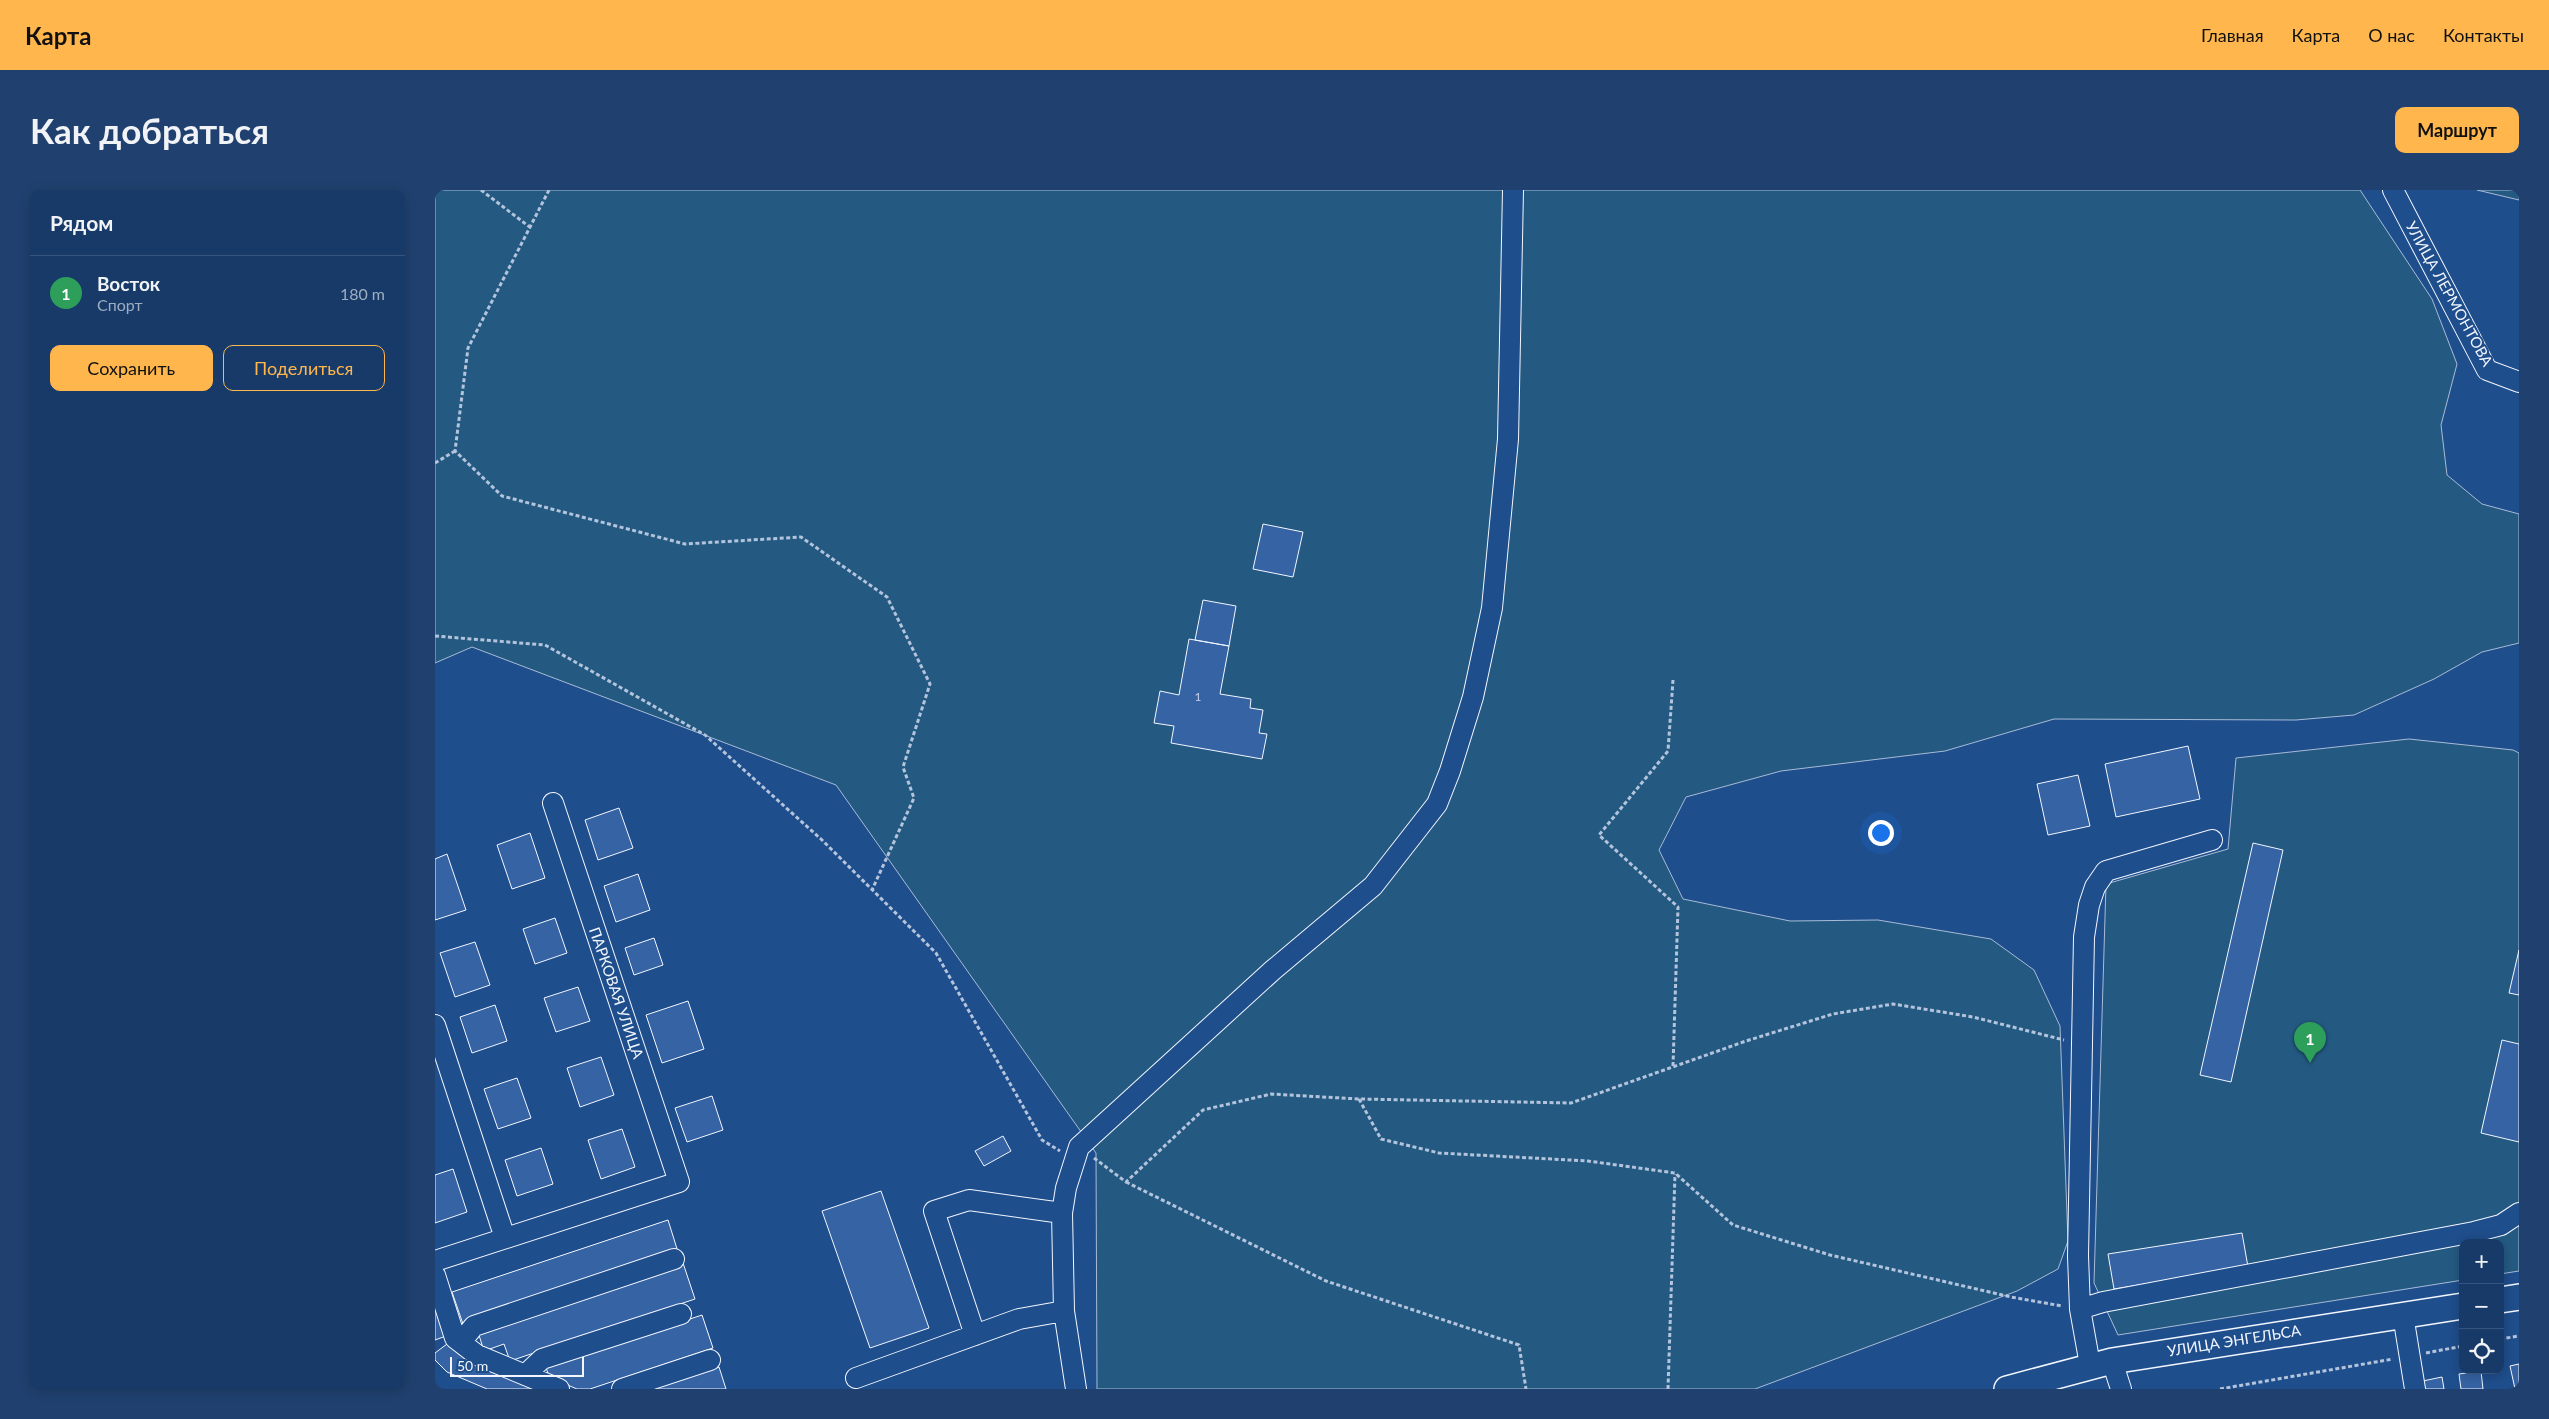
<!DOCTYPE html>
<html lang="ru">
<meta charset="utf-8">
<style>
:root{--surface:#173a69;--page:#20416f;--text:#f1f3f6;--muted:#9eadc0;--line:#36547d;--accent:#ffb74d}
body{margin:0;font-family:Lato,sans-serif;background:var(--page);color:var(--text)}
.controls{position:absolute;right:15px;bottom:15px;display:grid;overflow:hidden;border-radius:10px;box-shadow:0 2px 12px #0003}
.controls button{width:45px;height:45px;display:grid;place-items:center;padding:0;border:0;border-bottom:1px solid var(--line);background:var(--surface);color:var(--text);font:25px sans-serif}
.scale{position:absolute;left:15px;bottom:12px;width:134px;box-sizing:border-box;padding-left:5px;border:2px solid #f2f6ff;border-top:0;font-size:14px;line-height:18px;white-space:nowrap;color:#f2f6ff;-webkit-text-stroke:4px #1f4e8c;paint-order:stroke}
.you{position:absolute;left:1445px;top:642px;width:18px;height:18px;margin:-12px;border:4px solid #fff;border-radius:50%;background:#1a73e8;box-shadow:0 0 0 8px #1a73e833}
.badge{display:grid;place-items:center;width:32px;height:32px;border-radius:50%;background:var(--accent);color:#fff;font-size:16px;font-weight:700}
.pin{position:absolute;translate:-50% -41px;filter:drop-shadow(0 1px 2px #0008)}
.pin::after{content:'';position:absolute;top:26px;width:18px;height:15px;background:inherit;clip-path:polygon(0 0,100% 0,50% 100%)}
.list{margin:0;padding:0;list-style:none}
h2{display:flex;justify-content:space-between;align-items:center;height:65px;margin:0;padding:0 20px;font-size:21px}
h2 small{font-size:16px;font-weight:400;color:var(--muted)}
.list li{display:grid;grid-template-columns:32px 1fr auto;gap:15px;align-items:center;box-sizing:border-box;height:75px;padding:0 20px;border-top:1px solid var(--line)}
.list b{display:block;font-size:19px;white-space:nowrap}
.list p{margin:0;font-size:16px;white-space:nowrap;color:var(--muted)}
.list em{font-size:16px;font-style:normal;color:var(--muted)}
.actions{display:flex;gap:10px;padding:15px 20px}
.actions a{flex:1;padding:11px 0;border:1px solid var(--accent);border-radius:10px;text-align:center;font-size:18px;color:var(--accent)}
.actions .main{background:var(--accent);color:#111}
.icon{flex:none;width:28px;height:28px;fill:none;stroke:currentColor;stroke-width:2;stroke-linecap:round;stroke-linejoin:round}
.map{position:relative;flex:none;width:2084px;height:1199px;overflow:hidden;border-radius:10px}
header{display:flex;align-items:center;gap:30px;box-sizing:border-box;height:70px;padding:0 25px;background:var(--accent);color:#111}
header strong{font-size:24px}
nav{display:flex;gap:28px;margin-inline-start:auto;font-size:18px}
.intro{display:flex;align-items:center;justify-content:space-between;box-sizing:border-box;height:120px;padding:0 30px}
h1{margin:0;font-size:35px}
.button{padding:12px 22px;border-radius:10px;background:var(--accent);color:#111;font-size:18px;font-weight:700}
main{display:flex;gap:30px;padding:0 30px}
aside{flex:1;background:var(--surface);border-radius:10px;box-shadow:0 2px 12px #0003}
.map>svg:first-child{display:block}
.green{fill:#245a82;stroke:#a8bbd7}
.building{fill:#3563a3;stroke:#f2f6ff}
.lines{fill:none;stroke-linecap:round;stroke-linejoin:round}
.minor-casing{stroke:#f2f6ff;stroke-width:22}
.major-casing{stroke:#f2f6ff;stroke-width:28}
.path{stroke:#b3c4dc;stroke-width:3;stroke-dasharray:4 2.5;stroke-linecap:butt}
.minor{stroke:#1f4e8c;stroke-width:20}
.major{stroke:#1f4e8c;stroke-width:25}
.labels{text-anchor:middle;stroke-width:4;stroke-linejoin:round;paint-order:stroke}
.number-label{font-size:12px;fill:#c3d1e8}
.street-label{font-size:15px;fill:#f2f6ff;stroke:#1f4e8c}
</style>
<header>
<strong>Карта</strong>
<nav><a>Главная</a><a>Карта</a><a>О нас</a><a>Контакты</a></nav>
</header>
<div class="intro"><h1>Как добраться</h1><a class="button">Маршрут</a></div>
<main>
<aside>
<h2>Рядом<small></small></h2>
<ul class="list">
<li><span class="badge" style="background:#2e9e5b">1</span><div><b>Восток</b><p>Спорт</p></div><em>180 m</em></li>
</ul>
<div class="actions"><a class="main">Сохранить</a><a>Поделиться</a></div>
</aside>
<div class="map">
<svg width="2084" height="1199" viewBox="0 0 2084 1199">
<rect width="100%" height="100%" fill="#1f4e8c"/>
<!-- green -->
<path class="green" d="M 0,0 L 1925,0 L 1997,109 L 2022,174 L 2006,235 L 2012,285 L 2047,314 L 2084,324 L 2084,453 L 2047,462 L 1999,489 L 1919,525 L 1861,530 L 1619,529 L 1510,561 L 1346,581 L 1251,607 L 1224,660 L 1248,709 L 1355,731 L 1443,730 L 1556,749 L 1599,780 L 1625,836 L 1633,1051 L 1623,1079 L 1582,1101 L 1320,1199 L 662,1199 L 661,963 L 401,595 L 37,457 L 0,473 Z
M 2042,0 L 2084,0 L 2084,10 Z
M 1974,549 L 2078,560 L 2084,563 L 2084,1081 L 2065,1084 L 2065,1053 L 2028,1053 L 2028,1090 L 1683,1145 L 1659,1093 L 1671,694 L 1793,659 L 1801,568 Z"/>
<!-- building -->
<path class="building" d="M 828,334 L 868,342 L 858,387 L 818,379 Z
M 768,410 L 801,416 L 794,456 L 760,450 Z
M 754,449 L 794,456 L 785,504 L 816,509 L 815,518 L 828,520 L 824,543 L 832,544 L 827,569 L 736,553 L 739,536 L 719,533 L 725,501 L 744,505 Z
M 1753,556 L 1765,609 L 1681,627 L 1670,574 Z
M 1643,585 L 1655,636 L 1613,645 L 1602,594 Z
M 184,618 L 198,658 L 163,670 L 150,630 Z
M 95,643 L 110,688 L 77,699 L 62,655 Z
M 1818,653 L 1848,660 L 1796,892 L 1765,885 Z
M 12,664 L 31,720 L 0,730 L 0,669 Z
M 203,684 L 215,720 L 181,732 L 169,696 Z
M 120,728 L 132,763 L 100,774 L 88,739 Z
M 219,748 L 228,775 L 199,785 L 190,758 Z
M 40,752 L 55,795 L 20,807 L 5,763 Z
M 2084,760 L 2084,805 L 2074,803 Z
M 143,797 L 155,831 L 121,842 L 109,808 Z
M 253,811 L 269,859 L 227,873 L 211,825 Z
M 60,815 L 72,851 L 37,863 L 25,827 Z
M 2067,850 L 2084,854 L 2084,952 L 2046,943 Z
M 166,867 L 179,905 L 145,917 L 132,878 Z
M 82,888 L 96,928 L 63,939 L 49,899 Z
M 277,906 L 288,940 L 252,952 L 240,918 Z
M 187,939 L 200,977 L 166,989 L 153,950 Z
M 568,946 L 576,961 L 549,976 L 540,961 Z
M 106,958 L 118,994 L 82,1006 L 70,970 Z
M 18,979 L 32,1022 L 0,1033 L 0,985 Z
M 446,1001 L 494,1138 L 435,1158 L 387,1021 Z
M 233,1030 L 243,1062 L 28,1134 L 17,1102 Z
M 1807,1043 L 1813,1077 L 1679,1099 L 1673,1064 Z
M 248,1073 L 260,1109 L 75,1171 L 69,1154 L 49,1161 L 43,1142 Z
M 0,1114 L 11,1146 L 0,1150 Z
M 267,1125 L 278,1158 L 155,1199 L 142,1199 L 114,1187 L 111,1177 Z
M 12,1154 L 25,1165 L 105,1199 L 52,1199 L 12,1182 L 0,1170 L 0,1163 Z
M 2084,1174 L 2084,1199 L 2080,1199 L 2075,1176 Z
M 284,1177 L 291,1199 L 217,1199 Z
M 2046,1181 L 2048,1199 L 2026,1199 L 2024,1184 Z
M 2007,1187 L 2009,1199 L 1985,1199 L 1983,1192 Z"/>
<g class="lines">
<!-- minor casing -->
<g class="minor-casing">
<path id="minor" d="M 1958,0 L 2052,180 L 2084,192
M 0,835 L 70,1048
M 0,1071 L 244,992 L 118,613
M 0,1085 L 20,1148 L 42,1165 L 124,1199
M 1645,1119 L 1668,1112 L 2039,1042 L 2066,1035 L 2084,1023
M 1968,1125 L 1980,1199
M 540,1145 L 499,1021 L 534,1010 L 627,1023
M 26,1152 L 39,1136 L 239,1069
M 1677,1171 L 1686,1199
M 1655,1175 L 1645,1119 L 1643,1066 L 1649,747 L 1654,715 L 1660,697 L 1671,681 L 1777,650
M 90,1185 L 107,1169 L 246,1124
M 421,1188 L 584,1129 L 629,1121
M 187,1199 L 275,1170
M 641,1199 L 629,1121 L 627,1023 L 631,998 L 644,957 L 838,780 L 938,696 L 1002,614 L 1015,581 L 1038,507 L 1057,418 L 1073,249 L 1078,0"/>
</g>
<!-- major casing -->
<g class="major-casing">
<path id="major" d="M 2065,1110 L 2084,1107
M 1572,1199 L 1677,1171 L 2028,1116"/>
</g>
<!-- path -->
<path class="path" d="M 46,0 L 96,38
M 114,0 L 33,158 L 20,261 L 67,306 L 250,354 L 366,347 L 452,407 L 495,494 L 468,577 L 479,608 L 437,700
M 0,273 L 20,261
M 0,446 L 110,455 L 270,545 L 387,650 L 501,763 L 607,950 L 625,961
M 1238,876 L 1243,717 L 1164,645 L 1233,561 L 1238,490
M 924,909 L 946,949 L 1004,963 L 1153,971 L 1240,983 L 1298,1035 L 1395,1065 L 1576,1107 L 1627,1116
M 659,968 L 691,992 L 768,920 L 836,904 L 924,909 L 1136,913 L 1311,851 L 1398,824 L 1458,814 L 1538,827 L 1629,850
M 691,992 L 891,1091 L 1084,1155 L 1091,1199
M 2065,1149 L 2084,1146
M 1991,1163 L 2028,1156
M 1233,1199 L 1240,984
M 1785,1199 L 1958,1169"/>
<!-- minor -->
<use href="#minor" class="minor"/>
<!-- major -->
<use href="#major" class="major"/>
</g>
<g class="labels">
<!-- number labels -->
<g class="number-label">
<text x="763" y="511">1</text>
</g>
<!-- street labels -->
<g class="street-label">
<text transform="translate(2014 104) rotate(61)" y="5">УЛИЦА ЛЕРМОНТОВА</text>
<text transform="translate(181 803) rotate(71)" y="5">ПАРКОВАЯ УЛИЦА</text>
<text transform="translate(1799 1151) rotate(-9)" y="5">УЛИЦА ЭНГЕЛЬСА</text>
</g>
</g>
</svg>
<div class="controls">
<button>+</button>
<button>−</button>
<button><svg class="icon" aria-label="locate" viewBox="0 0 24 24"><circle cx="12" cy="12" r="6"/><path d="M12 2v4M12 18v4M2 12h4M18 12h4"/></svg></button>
</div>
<div class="scale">50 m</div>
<div class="you"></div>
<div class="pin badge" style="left:1875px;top:873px;background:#2e9e5b">1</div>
</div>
</main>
